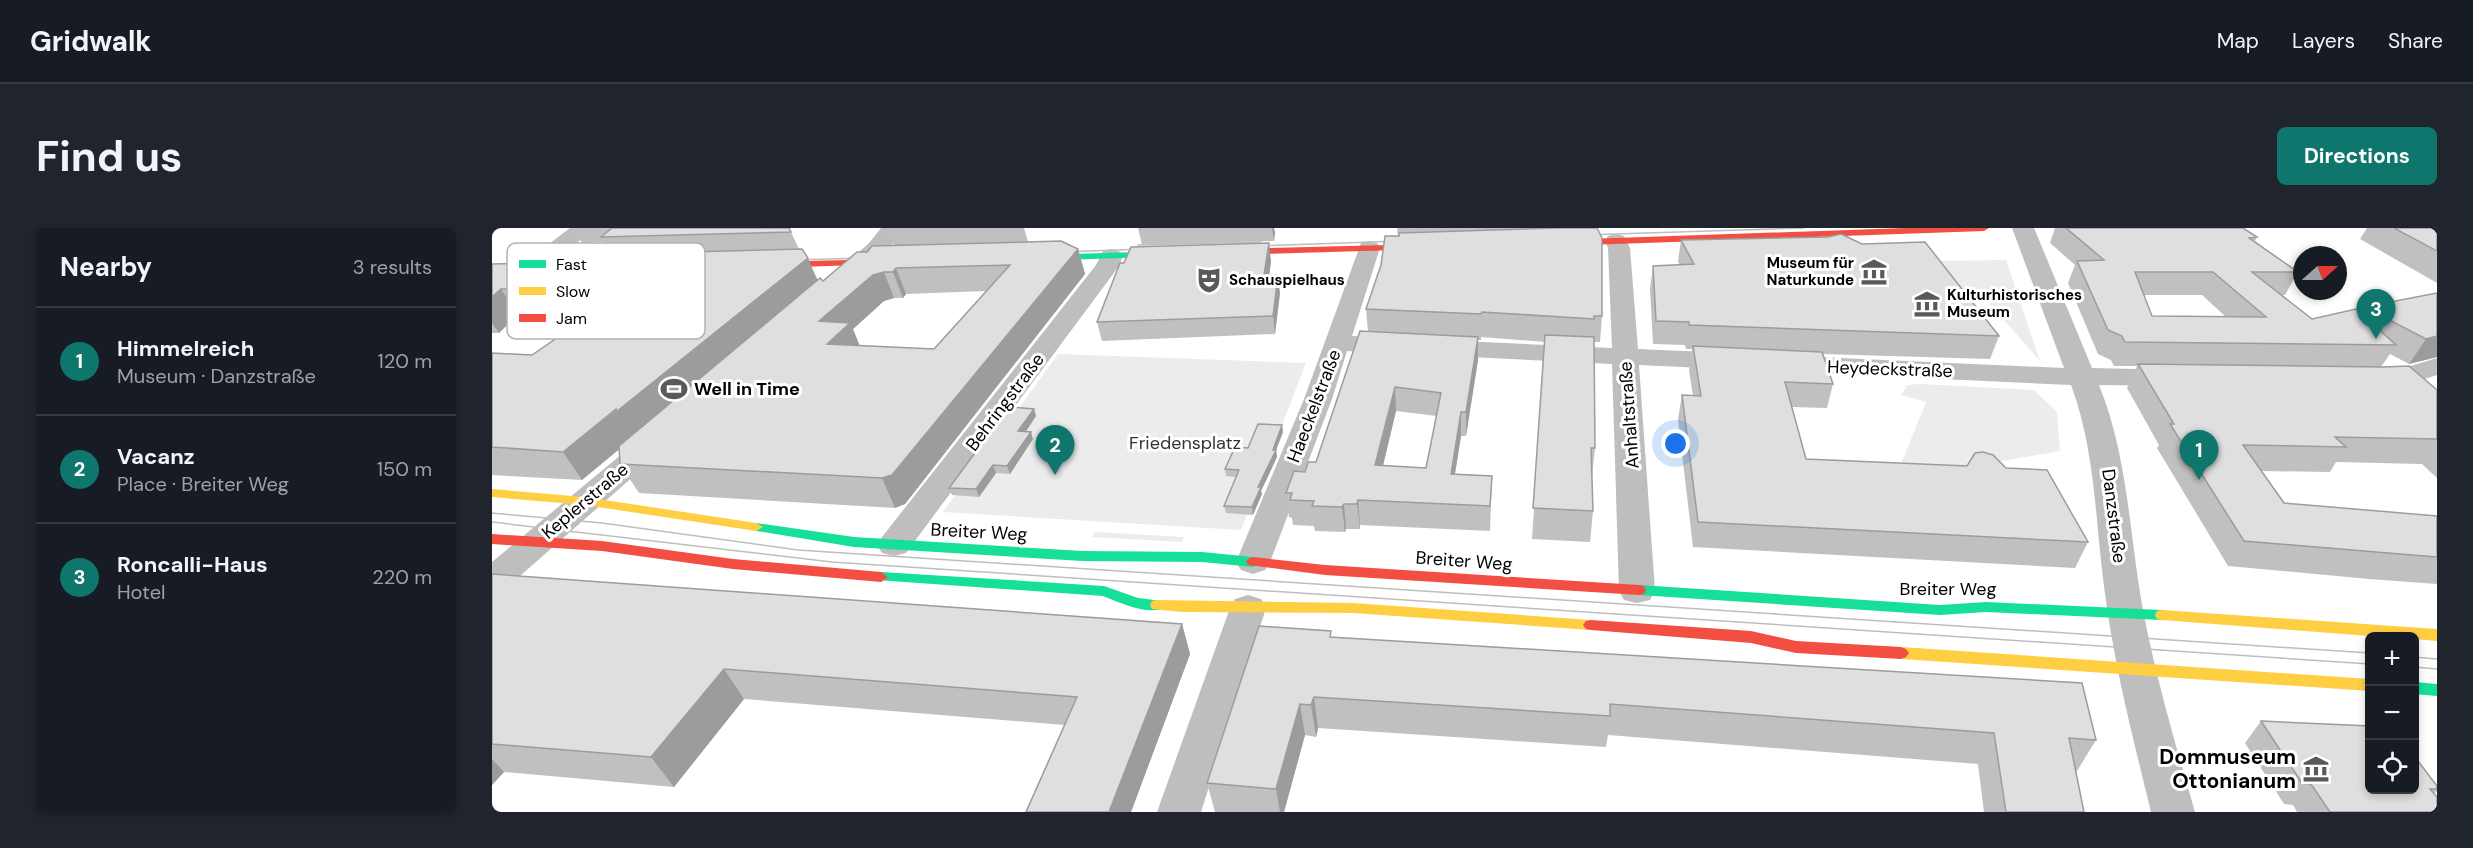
<!DOCTYPE html>
<meta charset="utf-8">
<style>
:root{--surface:#171b24;--page:#20242c;--text:#f1f3f6;--muted:#9ea1a6;--line:#363941;--accent:#0f766e}
body{margin:0;font-family:"DM Sans",sans-serif;background:var(--page);color:var(--text)}
.controls{position:absolute;right:18px;bottom:18px;display:grid;overflow:hidden;border-radius:9px;box-shadow:0 3px 9px #0003}
.controls button{width:54px;height:54px;display:grid;place-items:center;padding:0;border:0;border-bottom:2px solid var(--line);background:var(--surface);color:var(--text);font:30px sans-serif}
.compass{position:absolute;left:1801px;top:18px;width:54px;height:54px;border-radius:50%;background:var(--surface);box-shadow:0 3px 9px #0003;rotate:69deg}
.you{position:absolute;left:1184px;top:216px;width:21px;height:21px;margin:-15px;border:4px solid #fff;border-radius:50%;background:#1a73e8;box-shadow:0 0 0 9px #1a73e833}
.badge{display:grid;place-items:center;width:39px;height:39px;border-radius:50%;background:var(--accent);color:#fff;font-size:20px;font-weight:700}
.pin{position:absolute;translate:-50% -50px;filter:drop-shadow(0 2px 3px #0008)}
.pin::after{content:'';position:absolute;top:32px;width:21px;height:18px;background:inherit;clip-path:polygon(0 0,100% 0,50% 100%)}
.list{margin:0;padding:0;list-style:none}
h2{display:flex;justify-content:space-between;align-items:center;height:78px;margin:0;padding:0 24px;font-size:26px}
h2 small{font-size:20px;font-weight:400;color:var(--muted)}
.list li{display:grid;grid-template-columns:39px 1fr auto;gap:18px;align-items:center;box-sizing:border-box;height:108px;padding:0 24px;border-top:2px solid var(--line)}
.list b{display:block;font-size:22px;white-space:nowrap}
.list p{margin:0;font-size:20px;white-space:nowrap;color:var(--muted)}
.list em{font-size:20px;font-style:normal;color:var(--muted)}
.icon{flex:none;width:33px;height:33px;fill:none;stroke:currentColor;stroke-width:2;stroke-linecap:round;stroke-linejoin:round}
.map{position:relative;flex:none;width:1945px;height:584px;overflow:hidden;border-radius:9px}
header{display:flex;align-items:center;gap:36px;box-sizing:border-box;height:84px;padding:0 30px;background:var(--surface);border-bottom:2px solid var(--line)}
header strong{font-size:28px}
nav{display:flex;gap:33px;margin-inline-start:auto;font-size:21px}
.intro{display:flex;align-items:center;justify-content:space-between;box-sizing:border-box;height:144px;padding:0 36px}
h1{margin:0;font-size:42px}
.button{padding:15px 27px;border-radius:9px;background:var(--accent);color:#fff;font-size:21px;font-weight:700}
main{display:flex;gap:36px;padding:0 36px}
aside{flex:1;background:var(--surface);border-radius:9px;box-shadow:0 3px 9px #0003}
.map>svg:first-child{display:block}
.green{fill:#ececec}
.lines{fill:none;stroke-linecap:round;stroke-linejoin:round}
.street{fill:#bebebe;fill-rule:evenodd}
.fast{fill:#16e098;fill-rule:evenodd}
.slow{fill:#ffcf43;fill-rule:evenodd}
.jam{fill:#f24e42;fill-rule:evenodd}
.tram{stroke:#bebebe;stroke-width:1.5}
.wall{fill:#c0c0c0;fill-rule:evenodd}
.shaded-wall{fill:#9c9c9c}
.building{fill:#dfdfdf;stroke:#9c9c9c;stroke-width:1.5;fill-rule:evenodd}
.labels{text-anchor:middle;stroke-width:6;stroke-linejoin:round;paint-order:stroke}
.far-poi-label{font-size:15px;font-weight:bold;fill:#000;stroke:#fff;text-anchor:start}
.street-label{font-size:18px;fill:#000;stroke:#fff}
.poi-label{font-size:18px;font-weight:bold;fill:#000;stroke:#fff;text-anchor:start}
.park-label{font-size:18px;fill:#333;stroke:#fff}
.near-poi-label{font-size:21px;font-weight:bold;fill:#000;stroke:#fff;text-anchor:end}
.key{fill:#fff;stroke:#b2b2b2;stroke-width:1.5}
.key-label{font-size:16px;fill:#000}
</style>
<header>
<strong>Gridwalk</strong>
<nav><a>Map</a><a>Layers</a><a>Share</a></nav>
</header>
<div class="intro"><h1>Find us</h1><a class="button">Directions</a></div>
<main>
<aside>
<h2>Nearby<small>3 results</small></h2>
<ul class="list">
<li><span class="badge">1</span><div><b>Himmelreich</b><p>Museum · Danzstraße</p></div><em>120 m</em></li>
<li><span class="badge">2</span><div><b>Vacanz</b><p>Place · Breiter Weg</p></div><em>150 m</em></li>
<li><span class="badge">3</span><div><b>Roncalli-Haus</b><p>Hotel</p></div><em>220 m</em></li>
</ul>
</aside>
<div class="map">
<svg width="1945" height="584" viewBox="0 0 1945 584">
<rect width="100%" height="100%" fill="#fff"/>
<!-- green -->
<path class="green" d="M 1514,32 L 1548,133 L 1489,66 L 1464,66 L 1441,33 Z
M 566,126 L 814,135 L 749,302 L 451,284 Z
M 1428,156 L 1542,162 L 1565,184 L 1568,223 L 1474,239 L 1409,236 L 1434,174 L 1409,167 L 1415,157 Z
M 603,304 L 692,309 L 690,314 L 600,309 Z"/>
<g class="lines">
<!-- street -->
<path class="street" d="M 78,0 L 103,0 L 57,38 L 49,40 L 41,38 L 37,33 L 41,28 Z
M 389,0 L 412,0 C 403,14 375,49 359,54 C 354,56 351,54 346,53 L 342,48 L 346,43 L 377,15 Z
M 1520,0 L 1542,0 L 1600,140 L 1684,142 L 1694,144 L 1698,150 L 1694,156 L 1684,158 L 1607,157 C 1635,226 1637,299 1649,371 C 1662,444 1683,514 1703,584 L 1659,584 C 1642,514 1624,445 1614,373 C 1603,300 1605,227 1579,157 L 1147,137 L 1163,363 L 1158,372 L 1145,375 L 1132,372 L 1127,363 L 1120,136 L 855,123 L 840,171 L 778,334 L 773,342 L 761,346 L 749,342 L 744,334 L 812,171 L 869,15 L 877,13 L 885,15 L 888,20 L 860,108 L 1120,120 L 1116,20 L 1113,13 L 1116,8 L 1124,6 L 1132,8 L 1138,20 L 1146,121 L 1572,140 Z
M 619,21 L 627,23 L 631,28 L 627,38 L 414,325 L 402,328 L 390,325 L 385,317 L 390,309 L 604,37 L 611,23 Z
M 1945,130 L 1945,147 C 1922,154 1897,165 1873,159 L 1869,153 L 1873,147 L 1905,142 Z
M 165,203 L 176,206 L 180,212 L 176,218 L 12,362 L 0,365 L 0,334 L 154,206 Z
M 756,367 L 769,371 L 774,380 L 709,584 L 665,584 L 738,380 L 743,371 Z"/>
<!-- fast -->
<path class="fast" d="M 681,23 L 686,26 L 684,28 L 544,33 L 539,30 L 544,27 Z
M 264,295 L 362,309 L 590,323 L 710,324 L 761,329 L 768,334 L 761,339 L 710,334 L 590,333 L 362,319 L 259,302 L 257,299 L 259,296 Z
M 389,344 L 612,358 L 646,370 L 670,373 L 672,377 L 670,381 C 651,386 629,375 611,368 L 384,352 L 382,349 Z
M 1147,357 L 1448,377 L 1494,374 L 1670,382 L 1675,383 L 1677,387 L 1675,391 L 1670,392 L 1494,384 L 1448,387 L 1147,367 L 1142,366 L 1140,362 L 1142,358 Z
M 1922,454 L 1945,456 L 1945,468 L 1922,466 Z"/>
<!-- slow -->
<path class="slow" d="M 127,26 L 130,27 L 130,31 L 49,36 L 0,43 L 0,37 L 49,30 Z
M 0,261 L 93,269 L 264,295 L 271,299 L 264,303 L 93,277 L 0,269 Z
M 665,372 L 861,375 L 1099,392 L 1104,393 L 1107,397 L 1104,401 L 1099,402 L 861,385 L 690,384 L 660,381 L 658,377 L 660,373 Z
M 1670,382 L 1945,401 L 1945,413 L 1922,411 L 1922,409 L 1890,409 L 1670,392 L 1665,391 L 1663,387 L 1665,383 Z
M 1409,419 L 1878,451 L 1878,463 L 1409,431 L 1404,429 L 1401,425 L 1404,421 Z"/>
<!-- jam -->
<path class="jam" d="M 1414,0 L 1497,0 L 1492,3 L 1066,18 L 1061,15 L 1066,12 Z
M 936,16 L 939,17 L 939,21 L 733,27 L 728,24 L 733,21 Z
M 396,31 L 399,32 L 399,36 L 274,40 L 269,37 L 274,34 Z
M 0,306 L 110,313 L 241,331 L 389,344 L 396,349 L 389,354 L 241,341 L 110,323 L 0,316 Z
M 761,329 L 833,337 L 1147,357 L 1152,358 L 1154,362 L 1152,366 L 1147,367 L 833,347 L 756,337 L 754,334 L 756,331 Z
M 1099,392 L 1259,403 L 1304,413 L 1409,419 L 1414,421 L 1417,425 L 1414,429 L 1409,431 L 1304,425 L 1259,415 L 1099,402 L 1094,401 L 1091,397 L 1094,393 Z"/>
<!-- tram -->
<path class="tram" d="M 1091,7 L 1312,0
M 646,17 L 769,14
M 761,18 L 908,13
M 569,24 L 653,21
M 299,32 L 374,30
M 0,285 L 110,295 L 306,322 L 1878,425
M 0,294 L 340,334 L 1878,436
M 1922,429 L 1945,431
M 1922,439 L 1945,441"/>
</g>
<!-- wall -->
<path class="wall" d="M 82,0 L 297,0 L 307,21 L 326,52 L 331,53 L 375,24 L 402,18 L 395,0 L 532,0 L 536,14 L 586,21 L 593,46 L 413,276 L 403,280 L 147,265 L 128,236 L 127,221 L 90,252 L 0,247 L 0,125 L 40,127 L 101,85 L 26,86 L 7,105 L 0,105 L 0,36 L 78,34 L 119,26 L 112,14 L 90,15 ZM 494,63 L 442,121 L 368,118 L 361,101 L 392,73 L 402,70 L 411,70 L 414,66 Z
M 646,0 L 782,0 L 783,5 L 782,13 L 650,17 Z
M 905,0 L 1105,0 L 1110,88 L 1108,114 L 1102,114 L 1103,220 L 1100,248 L 1101,283 L 1098,314 L 1040,311 L 1053,114 L 989,109 L 989,112 L 986,112 L 986,132 L 974,208 L 969,208 L 963,246 L 1000,248 L 998,303 L 868,297 L 868,301 L 854,301 L 853,304 L 823,303 L 822,298 L 801,297 L 800,290 L 797,289 L 794,265 L 813,244 L 824,234 L 876,103 L 874,81 L 906,8 ZM 904,183 L 945,188 L 934,240 L 891,238 Z
M 1563,0 L 1751,0 L 1765,9 L 1763,13 L 1806,44 L 1793,67 L 1789,67 L 1820,91 L 1868,85 L 1872,79 L 1945,65 L 1945,129 L 1917,136 L 1898,126 L 1889,139 L 1945,162 L 1945,250 L 1930,236 L 1844,234 L 1838,244 L 1770,243 L 1792,275 L 1945,288 L 1945,356 L 1877,351 L 1736,338 L 1665,220 L 1667,217 L 1635,160 L 1645,138 L 1622,138 L 1619,132 L 1606,126 L 1576,55 L 1583,37 L 1558,15 ZM 1652,67 L 1710,67 L 1734,89 L 1660,88 Z
M 1875,0 L 1945,0 L 1945,55 L 1868,11 Z
M 1189,12 L 1507,108 L 1498,131 L 1331,126 L 1341,156 L 1335,180 L 1300,179 L 1314,231 L 1514,240 L 1596,314 L 1583,340 L 1201,319 L 1186,191 L 1190,167 L 1201,168 L 1197,142 L 1200,121 L 1194,121 L 1193,117 L 1161,116 L 1158,61 L 1161,38 L 1188,37 L 1186,34 Z
M 779,33 L 777,47 L 788,65 L 783,106 L 610,113 L 605,94 Z
M 542,181 L 544,188 L 534,203 L 541,211 L 518,246 L 504,245 L 487,269 L 460,267 L 457,260 Z
M 790,197 L 791,204 L 784,222 L 785,229 L 769,263 L 770,266 L 761,287 L 734,285 L 732,278 L 744,249 L 734,248 L 733,241 L 756,220 Z
M 0,346 L 690,396 L 698,426 L 639,584 L 534,584 L 573,497 L 252,471 L 182,559 L 12,544 L 0,557 Z
M 840,409 L 1604,512 L 1585,543 L 1583,543 L 1592,584 L 1492,584 L 1486,536 L 1116,507 L 1114,519 L 826,500 L 824,509 L 813,507 L 792,584 L 723,584 L 715,555 Z
M 1769,493 L 1945,558 L 1945,563 L 1942,566 L 1945,584 L 1805,584 L 1801,577 L 1792,576 L 1753,515 Z"/>
<!-- shaded-wall -->
<path class="shaded-wall" d="M 780,0 L 782,0 L 783,5 L 782,13 Z
M 777,15 L 779,33 L 775,65 L 772,47 Z
M 586,21 L 593,46 L 413,276 L 403,280 L 390,250 Z
M 316,30 L 327,56 L 90,252 L 71,224 Z
M 404,40 L 414,66 L 411,70 L 401,44 Z
M 392,44 L 402,70 L 392,73 L 361,101 L 369,122 L 335,116 L 327,93 L 381,47 Z
M 786,47 L 788,65 L 783,106 L 781,88 Z
M 9,61 L 26,86 L 7,105 L 0,95 L 0,69 Z
M 1945,108 L 1945,129 L 1917,136 L 1934,111 Z
M 986,109 L 986,132 L 974,208 L 974,184 Z
M 903,159 L 904,183 L 885,262 L 883,237 Z
M 542,181 L 544,188 L 529,211 L 526,203 Z
M 969,184 L 969,208 L 959,270 L 959,246 Z
M 790,197 L 791,204 L 784,222 L 785,229 L 769,263 L 770,266 L 761,287 L 760,279 L 766,259 Z
M 539,204 L 541,211 L 518,246 L 515,238 Z
M 501,237 L 504,245 L 487,269 L 484,261 Z
M 866,272 L 868,297 L 868,301 L 865,276 Z
M 852,276 L 854,301 L 853,304 L 850,279 Z
M 690,396 L 698,426 L 639,584 L 617,584 Z
M 232,441 L 252,471 L 182,559 L 159,529 Z
M 822,469 L 826,500 L 824,509 L 819,477 Z
M 808,476 L 813,507 L 792,584 L 788,584 L 784,561 Z
M 0,531 L 12,544 L 0,557 Z"/>
<!-- building -->
<path class="building" d="M 120,0 L 297,0 L 299,4 L 109,9 Z
M 1066,0 L 1105,0 L 1110,10 L 1110,88 L 1102,88 L 1102,91 L 990,84 L 989,86 L 874,81 L 889,37 L 893,8 L 907,8 L 907,5 Z
M 1574,0 L 1751,0 L 1765,9 L 1757,10 L 1806,44 L 1760,44 L 1820,91 L 1864,81 L 1904,117 L 1633,114 L 1630,108 L 1616,102 L 1585,33 L 1612,32 ZM 1643,44 L 1721,44 L 1774,89 L 1660,88 Z
M 1902,0 L 1945,0 L 1945,23 Z
M 1349,6 L 1370,16 L 1433,14 L 1507,108 L 1197,97 L 1197,94 L 1164,93 L 1161,38 L 1202,36 L 1189,12 L 1336,9 Z
M 569,13 L 586,21 L 400,247 L 390,250 L 128,236 L 127,218 L 328,50 L 331,53 L 365,24 L 375,24 L 380,18 ZM 518,37 L 442,121 L 335,116 L 358,95 L 327,93 L 381,47 L 392,44 L 401,44 L 404,40 Z
M 777,15 L 772,47 L 786,47 L 781,88 L 605,94 L 628,35 L 632,35 L 639,19 Z
M 310,21 L 316,30 L 124,184 L 124,181 L 71,224 L 0,219 L 0,125 L 40,127 L 121,71 L 97,72 L 112,59 L 9,61 L 0,69 L 0,36 L 78,34 L 86,27 Z
M 1945,65 L 1945,108 L 1934,111 L 1872,79 Z
M 868,103 L 986,109 L 974,184 L 969,184 L 959,246 L 1000,248 L 998,278 L 866,272 L 865,276 L 852,276 L 850,279 L 820,278 L 822,273 L 798,272 L 800,265 L 794,265 L 802,243 L 813,244 L 816,234 L 824,234 ZM 903,159 L 949,165 L 934,240 L 883,237 Z
M 1053,107 L 1102,109 L 1103,220 L 1099,220 L 1101,283 L 1041,280 Z
M 1201,118 L 1330,124 L 1341,156 L 1293,154 L 1314,231 L 1475,238 L 1483,225 L 1491,224 L 1501,227 L 1514,240 L 1555,242 L 1596,314 L 1206,294 L 1190,167 L 1209,168 Z
M 1646,136 L 1892,139 L 1917,138 L 1945,162 L 1945,211 L 1843,209 L 1854,219 L 1751,217 L 1792,275 L 1945,288 L 1945,329 L 1896,325 L 1752,313 L 1678,196 L 1682,196 Z
M 517,179 L 542,181 L 526,203 L 539,204 L 515,238 L 501,237 L 484,261 L 457,260 Z
M 766,196 L 790,197 L 781,222 L 784,222 L 766,259 L 769,259 L 760,279 L 732,278 L 747,242 L 733,241 L 743,219 L 756,220 Z
M 0,346 L 690,396 L 617,584 L 534,584 L 585,469 L 232,441 L 159,529 L 0,516 Z
M 767,398 L 839,403 L 838,409 L 1590,455 L 1604,512 L 1577,510 L 1592,584 L 1514,584 L 1502,505 L 1118,476 L 1118,488 L 822,469 L 819,477 L 808,476 L 784,561 L 715,555 Z
M 1769,493 L 1878,498 L 1878,561 L 1923,561 L 1923,529 L 1945,558 L 1945,561 L 1938,561 L 1945,569 L 1945,584 L 1838,584 L 1819,556 L 1810,555 Z"/>
<!-- icons -->
<defs>
<g id="museum-bare" transform="scale(2.07)"><path d="M0-6L6-3V-2H-6V-3ZM-5-1h2V3h-2ZM-1-1h2V3h-2ZM3-1h2V3H3ZM-6 4H6V6H-6Z" fill="#595959" stroke="#fff" stroke-width="2.5" paint-order="stroke"/></g>
<g id="theatre-bare" transform="scale(2.07)"><path d="M-5-5.5Q0-4 5-5.5V0Q5 5 0 6Q-5 5-5 0ZM-3.3-2.5H-1v1.5H-3.3ZM1-2.5H3.3v1.5H1ZM-2.8 1Q0 5.5 2.8 1Z" fill="#595959" stroke="#fff" stroke-width="2.5" paint-order="stroke"/></g>
<g id="stadium-bare" transform="scale(2.07)"><path d="M0-5a6.5 5 0 1 0 0 10a6.5 5 0 1 0 0-10ZM-3.5-1.8h7v3.6h-7Z" fill="#595959" stroke="#fff" stroke-width="2.5" paint-order="stroke"/></g>
</defs>
<g fill-rule="evenodd">
<use href="#museum-bare" x="1382" y="44"/>
<use href="#theatre-bare" x="717" y="52"/>
<use href="#museum-bare" x="1435" y="76"/>
<use href="#stadium-bare" x="182" y="161"/>
<use href="#museum-bare" x="1824" y="541"/>
</g>
<g class="labels">
<!-- far-poi labels -->
<g class="far-poi-label">
<text x="1362" y="40" text-anchor="end">Museum für<tspan x="1362" dy="17">Naturkunde</tspan></text>
<text x="737" y="57">Schauspielhaus</text>
<text x="1455" y="72">Kulturhistorisches<tspan x="1455" dy="17">Museum</tspan></text>
</g>
<!-- street labels -->
<g class="street-label">
<text transform="translate(1398 141) rotate(2)" y="6">Heydeckstraße</text>
<text transform="translate(513 174) rotate(-53)" y="6">Behringstraße</text>
<text transform="translate(822 178) rotate(-69)" y="6">Haeckelstraße</text>
<text transform="translate(1137 187) rotate(-94)" y="6">Anhaltstraße</text>
<text transform="translate(93 273) rotate(-40)" y="6">Keplerstraße</text>
<text transform="translate(1622 288) rotate(83)" y="6">Danzstraße</text>
<text transform="translate(487 304) rotate(3)" y="6">Breiter Weg</text>
<text transform="translate(972 333) rotate(4)" y="6">Breiter Weg</text>
<text x="1456" y="367">Breiter Weg</text>
</g>
<!-- poi labels -->
<g class="poi-label">
<text x="202" y="167">Well in Time</text>
</g>
<!-- park labels -->
<g class="park-label">
<text x="693" y="221">Friedensplatz</text>
</g>
<!-- near-poi labels -->
<g class="near-poi-label">
<text x="1804" y="536">Dommuseum<tspan x="1804" dy="24">Ottonianum</tspan></text>
</g>
</g>
<!-- legend -->
<rect x="15" y="15" width="198" height="96" rx="9" class="key"/>
<rect x="27" y="32" width="27" height="8" fill="#16e098"/>
<rect x="27" y="59" width="27" height="8" fill="#ffcf43"/>
<rect x="27" y="86" width="27" height="8" fill="#f24e42"/>
<g class="key-label">
<text x="64" y="42">Fast</text>
<text x="64" y="69">Slow</text>
<text x="64" y="96">Jam</text>
</g>
</svg>
<div class="controls">
<button>+</button>
<button>−</button>
<button><svg class="icon" aria-label="locate" viewBox="0 0 24 24"><circle cx="12" cy="12" r="6"/><path d="M12 2v4M12 18v4M2 12h4M18 12h4"/></svg></button>
</div>
<svg class="compass" viewBox="-18 -18 36 36"><path d="M0-13l5 13h-10z" fill="#e53935"/><path d="M0 13l5-13h-10z" fill="#9ea1a6"/></svg>
<div class="you"></div>
<div class="pin badge" style="left:1707px;top:252px">1</div>
<div class="pin badge" style="left:563px;top:247px">2</div>
<div class="pin badge" style="left:1884px;top:111px">3</div>
</div>
</main>
